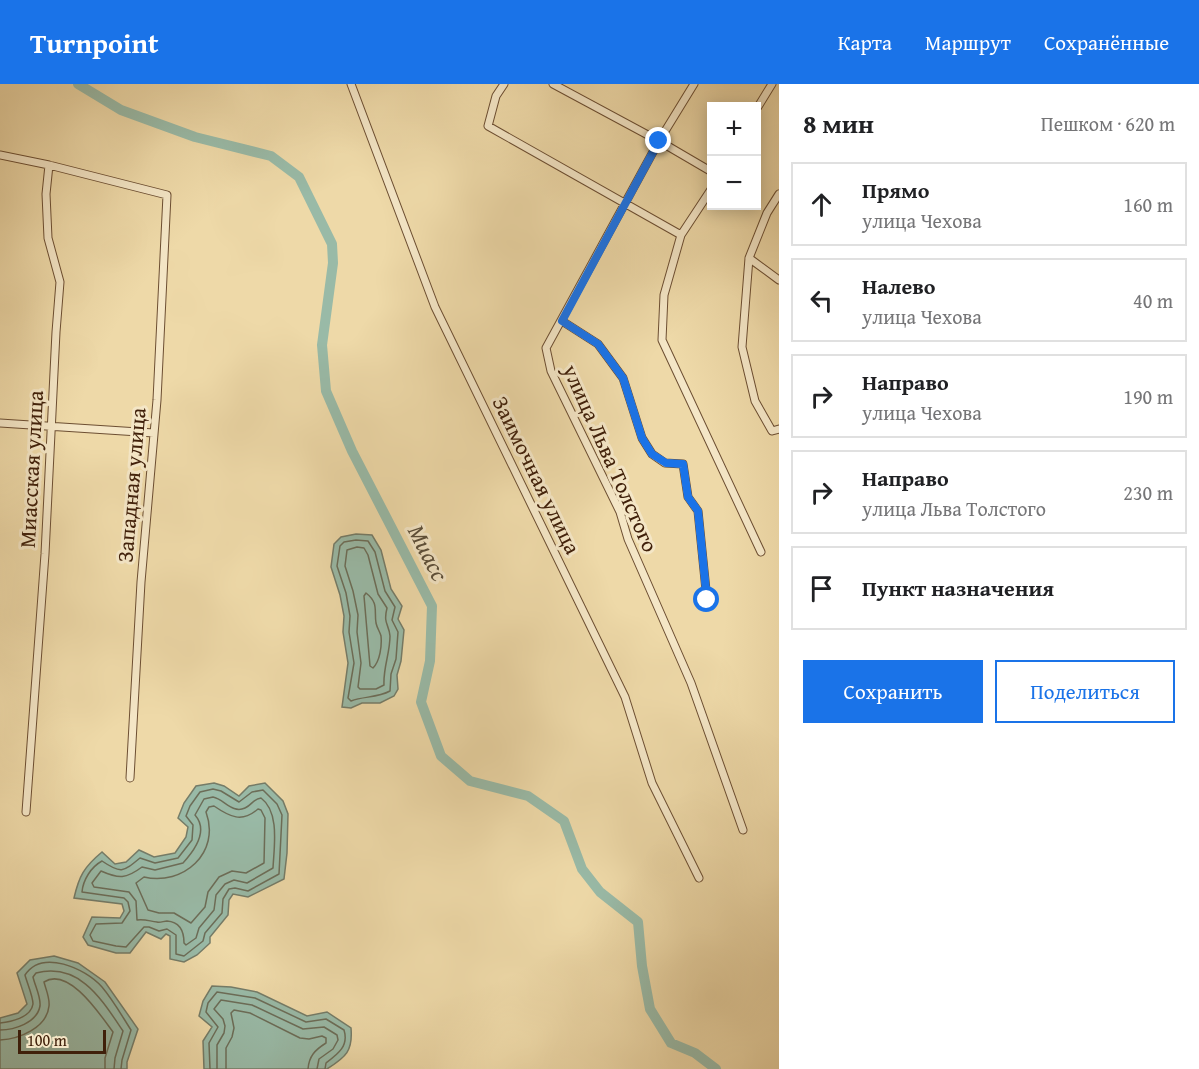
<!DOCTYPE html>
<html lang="ru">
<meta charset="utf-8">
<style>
:root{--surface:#fff;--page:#f2f2f2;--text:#202124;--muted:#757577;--line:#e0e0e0;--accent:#1a73e8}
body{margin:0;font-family:"Gentium Book Plus",serif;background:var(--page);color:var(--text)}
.controls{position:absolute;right:18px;top:18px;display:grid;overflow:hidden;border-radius:0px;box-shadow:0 3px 15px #0003}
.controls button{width:54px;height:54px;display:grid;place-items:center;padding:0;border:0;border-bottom:2px solid var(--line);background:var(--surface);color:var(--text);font:30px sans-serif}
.scale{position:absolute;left:18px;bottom:15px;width:88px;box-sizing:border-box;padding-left:6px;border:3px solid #40200a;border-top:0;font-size:16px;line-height:21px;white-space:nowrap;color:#40200a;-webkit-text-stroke:4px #f4e6c6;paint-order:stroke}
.stop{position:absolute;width:18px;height:18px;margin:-14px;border:4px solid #1a73e8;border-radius:50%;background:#fff}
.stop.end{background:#1a73e8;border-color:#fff;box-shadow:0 2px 6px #0008}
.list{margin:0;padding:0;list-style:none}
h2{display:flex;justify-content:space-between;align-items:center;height:78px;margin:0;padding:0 24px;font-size:26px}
h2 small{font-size:20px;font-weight:400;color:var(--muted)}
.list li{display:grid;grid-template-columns:39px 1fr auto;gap:18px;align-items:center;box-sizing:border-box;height:84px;margin:0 12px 12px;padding:0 12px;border:2px solid var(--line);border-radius:0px}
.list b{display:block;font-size:22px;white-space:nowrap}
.list p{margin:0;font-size:20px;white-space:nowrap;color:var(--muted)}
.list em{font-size:20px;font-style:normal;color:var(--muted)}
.actions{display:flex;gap:12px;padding:18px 24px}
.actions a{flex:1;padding:14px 0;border:2px solid var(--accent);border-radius:0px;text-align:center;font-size:21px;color:var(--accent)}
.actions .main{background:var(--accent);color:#fff}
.icon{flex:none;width:33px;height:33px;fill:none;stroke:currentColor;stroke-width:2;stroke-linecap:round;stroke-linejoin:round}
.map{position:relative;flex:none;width:779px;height:985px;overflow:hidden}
header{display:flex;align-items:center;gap:36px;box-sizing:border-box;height:84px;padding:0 30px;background:var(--accent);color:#fff}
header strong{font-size:28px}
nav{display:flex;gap:33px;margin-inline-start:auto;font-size:21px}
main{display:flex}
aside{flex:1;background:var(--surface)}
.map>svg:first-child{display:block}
.water{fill:#99baa7;stroke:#757c68;stroke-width:1.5}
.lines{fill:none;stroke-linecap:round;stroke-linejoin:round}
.shore{stroke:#6c6d58;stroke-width:1.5}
.river{stroke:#99baa7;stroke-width:10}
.minor-casing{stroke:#6c4e32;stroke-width:9}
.minor{stroke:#f4e6c6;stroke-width:7}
.route{stroke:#1a73e8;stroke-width:8}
.labels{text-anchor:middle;stroke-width:6;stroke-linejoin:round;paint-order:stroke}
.street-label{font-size:22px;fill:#40200a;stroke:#f4e6c6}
.water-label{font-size:24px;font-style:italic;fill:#5b4e39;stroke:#f4e6c6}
</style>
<header>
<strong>Turnpoint</strong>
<nav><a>Карта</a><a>Маршрут</a><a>Сохранённые</a></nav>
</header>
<main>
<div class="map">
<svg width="779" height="985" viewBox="0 0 779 985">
<rect width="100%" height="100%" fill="#eed9a8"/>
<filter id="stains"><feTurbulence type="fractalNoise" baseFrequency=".00333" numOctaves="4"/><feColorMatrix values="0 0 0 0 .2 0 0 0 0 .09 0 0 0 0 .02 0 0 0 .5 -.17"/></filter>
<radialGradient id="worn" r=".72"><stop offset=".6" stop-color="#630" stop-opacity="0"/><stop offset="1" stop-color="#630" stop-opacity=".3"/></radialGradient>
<!-- water -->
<path class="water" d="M 356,450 L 372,451 L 381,466 L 391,505 L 402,522 L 398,535 L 404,546 L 401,577 L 397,591 L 398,605 L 394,612 L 380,619 L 362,619 L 351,624 L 342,623 L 348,579 L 343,548 L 344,532 L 340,511 L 331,483 L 334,460 L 341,453 Z
M 214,699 L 224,702 L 239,712 L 249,702 L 265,699 L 283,717 L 288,730 L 287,769 L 284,795 L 248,813 L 233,810 L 229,816 L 228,831 L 210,853 L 210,859 L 197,871 L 184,878 L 170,875 L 170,852 L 166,850 L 161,855 L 146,848 L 130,869 L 116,869 L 88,861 L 83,853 L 92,833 L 120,834 L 124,827 L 122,820 L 74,814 C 79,792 84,783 102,768 L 115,780 L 126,778 L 139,766 L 154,773 L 175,769 L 186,753 L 188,743 L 178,734 L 184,719 L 196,702 Z
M 54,872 L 78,879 L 105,898 L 138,945 L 127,978 L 127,985 L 0,985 L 0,934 L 18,929 L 27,920 L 17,889 L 30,876 Z
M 212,902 L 231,903 L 257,908 L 307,932 L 327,928 L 351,944 C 353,967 346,973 327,985 L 204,985 L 203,957 L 212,943 L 199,932 L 203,917 Z"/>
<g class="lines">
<!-- shore -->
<path class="shore" d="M 356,456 L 368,457 L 375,468 L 385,507 L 395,523 L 392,536 L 398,548 L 396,575 L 391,590 L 390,607 C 377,614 364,612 351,617 L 348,614 L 354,579 L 349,548 L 350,532 L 346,509 L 337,482 L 340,462 L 344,458 Z
M 357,463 L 364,464 L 368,471 L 378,510 L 387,524 C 383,540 389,540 390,552 C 390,569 383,584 384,601 L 376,605 L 360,605 L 358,603 L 361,579 L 357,548 L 358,531 L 353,507 L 345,482 L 347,466 Z
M 366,509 C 379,519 374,527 376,539 C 377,544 380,548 381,552 C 382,562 380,577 373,584 L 370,582 L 364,512 Z
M 213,705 L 221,707 L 239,718 L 252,708 L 263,706 L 277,720 L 282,731 L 279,790 L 248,807 L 235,804 L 229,805 L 223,815 L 222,829 L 205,849 L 203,857 L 184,872 L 176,870 L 176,851 L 167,845 L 159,847 L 149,843 L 144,843 L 126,863 L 116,862 L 93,857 L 90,851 L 96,840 L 122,839 L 130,827 L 128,818 L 124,814 L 82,808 C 83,796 91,783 102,777 C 121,790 123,788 140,774 L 155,779 L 178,774 L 192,756 L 193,741 L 186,732 L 190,722 L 200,708 Z
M 213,713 C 224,715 232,730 245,724 C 252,721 253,715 261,714 C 280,728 274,763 273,784 L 247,799 L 234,796 L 225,800 L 216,811 L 214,826 L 199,844 L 196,854 L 186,861 L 184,859 C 184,848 180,838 167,837 C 164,837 160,839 157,838 C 149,837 145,835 137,836 L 136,817 L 129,808 L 94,803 L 92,799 L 101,787 C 119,795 126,795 142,783 L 155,786 L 183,779 C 195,766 209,747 195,731 L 204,715 Z
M 214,722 C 230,733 242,739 258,725 L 261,726 L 265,734 L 264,779 L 246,789 L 232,787 L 219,793 L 208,808 L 205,823 L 191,839 L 174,829 L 159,829 L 148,826 L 136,799 L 144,793 C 183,802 221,769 206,728 L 209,723 Z
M 0,939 C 10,938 31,934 33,920 C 33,912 27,899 25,891 C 42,865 85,884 102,903 C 113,916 122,932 131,946 L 122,976 L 121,985
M 0,946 C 14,946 37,939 40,922 C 41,913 35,902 33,893 L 36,889 C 80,878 102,916 123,947 L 115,974 L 114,985
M 0,956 C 19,955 47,944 49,922 C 50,914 46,906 44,898 C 69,882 101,932 113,948 L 105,974 L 105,985
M 210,985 L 209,959 L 218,943 L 206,928 L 208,919 L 217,908 L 255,914 L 306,938 L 326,935 L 344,946 C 349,962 338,970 326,979 L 325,985
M 217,985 L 217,961 L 224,949 L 225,942 L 223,935 L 214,925 L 221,916 L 252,921 L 303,945 L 324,943 L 337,951 L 338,956 L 333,965 L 319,975 L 317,985
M 226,985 L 226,964 L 232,953 L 234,944 L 231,929 L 234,926 L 250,929 L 300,954 L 309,955 L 322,952 L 326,954 L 326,959 C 315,966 309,972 308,985"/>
<!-- river -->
<path class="river" d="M 78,0 L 121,26 L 195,53 L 271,72 L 299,93 L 332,160 L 333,179 L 322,261 L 326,307 L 352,367 L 432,522 L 430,577 L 421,618 L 441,672 L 470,697 L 528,712 L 564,737 L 582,785 L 600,808 L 638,838 L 642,882 L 650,925 L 671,959 L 695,969 L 716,985"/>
<!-- minor casing -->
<g class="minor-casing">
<path id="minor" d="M 351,0 L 435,223 L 625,613 L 652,699 L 699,794
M 504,0 L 496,12 L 488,42 L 681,151
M 553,0 L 659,57 L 712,88
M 694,0 L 659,57 L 546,264 L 551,287 L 620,428 L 628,455 L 691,599 L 743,746
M 756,26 L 772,0
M 0,71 L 49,81 L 167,111 L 157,316 L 141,498 L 130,694
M 712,104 L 681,151 L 664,211 L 662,256 L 761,468
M 779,110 L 767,129 L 749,174 L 742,263 L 755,317 L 772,347 L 779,345
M 749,174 L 779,196
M 562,237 L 598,260 L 623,294 L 642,354 L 652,370 L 665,379 L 683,380 L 688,413 L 698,427 L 707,516
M 0,339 L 154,349
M 26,728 L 45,470 L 56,248 L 60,198 L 48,154 L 46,110 L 49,81"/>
</g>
<!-- minor -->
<use href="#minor" class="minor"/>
</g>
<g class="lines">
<!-- route -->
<path class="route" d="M 659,57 L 562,237 L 598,260 L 623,294 L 642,354 L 652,370 L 666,379 L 683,380 L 688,413 L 698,427 L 707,516"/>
</g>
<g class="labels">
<!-- street labels -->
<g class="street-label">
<text transform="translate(611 374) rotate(66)" y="8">улица Льва Толстого</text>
<text transform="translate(31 385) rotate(-87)" y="8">Миасская улица</text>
<text transform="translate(537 391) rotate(64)" y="8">Заимочная улица</text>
<text transform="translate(131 401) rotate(-85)" y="8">Западная улица</text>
</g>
<!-- water labels -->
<g class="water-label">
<text transform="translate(428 469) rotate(63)" y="8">Миасс</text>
</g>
</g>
<rect width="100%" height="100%" filter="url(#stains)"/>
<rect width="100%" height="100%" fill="url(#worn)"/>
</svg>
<div class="controls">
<button>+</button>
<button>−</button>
</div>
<div class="scale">100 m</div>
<div class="stop" style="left:707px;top:516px"></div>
<div class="stop end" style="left:659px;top:57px"></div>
</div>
<aside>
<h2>8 мин<small>Пешком · 620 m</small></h2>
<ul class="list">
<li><svg class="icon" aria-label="ahead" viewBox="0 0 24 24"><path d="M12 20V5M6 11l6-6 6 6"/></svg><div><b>Прямо</b><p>улица Чехова</p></div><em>160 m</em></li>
<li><svg class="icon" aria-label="left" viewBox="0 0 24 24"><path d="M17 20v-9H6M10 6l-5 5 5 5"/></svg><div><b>Налево</b><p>улица Чехова</p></div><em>40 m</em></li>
<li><svg class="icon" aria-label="right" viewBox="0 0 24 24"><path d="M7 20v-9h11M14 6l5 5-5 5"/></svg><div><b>Направо</b><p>улица Чехова</p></div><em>190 m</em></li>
<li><svg class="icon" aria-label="right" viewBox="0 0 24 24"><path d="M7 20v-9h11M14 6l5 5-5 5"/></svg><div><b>Направо</b><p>улица Льва Толстого</p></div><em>230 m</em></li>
<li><svg class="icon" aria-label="arrive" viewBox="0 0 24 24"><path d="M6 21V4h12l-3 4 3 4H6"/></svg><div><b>Пункт назначения</b></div></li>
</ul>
<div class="actions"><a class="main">Сохранить</a><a>Поделиться</a></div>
</aside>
</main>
